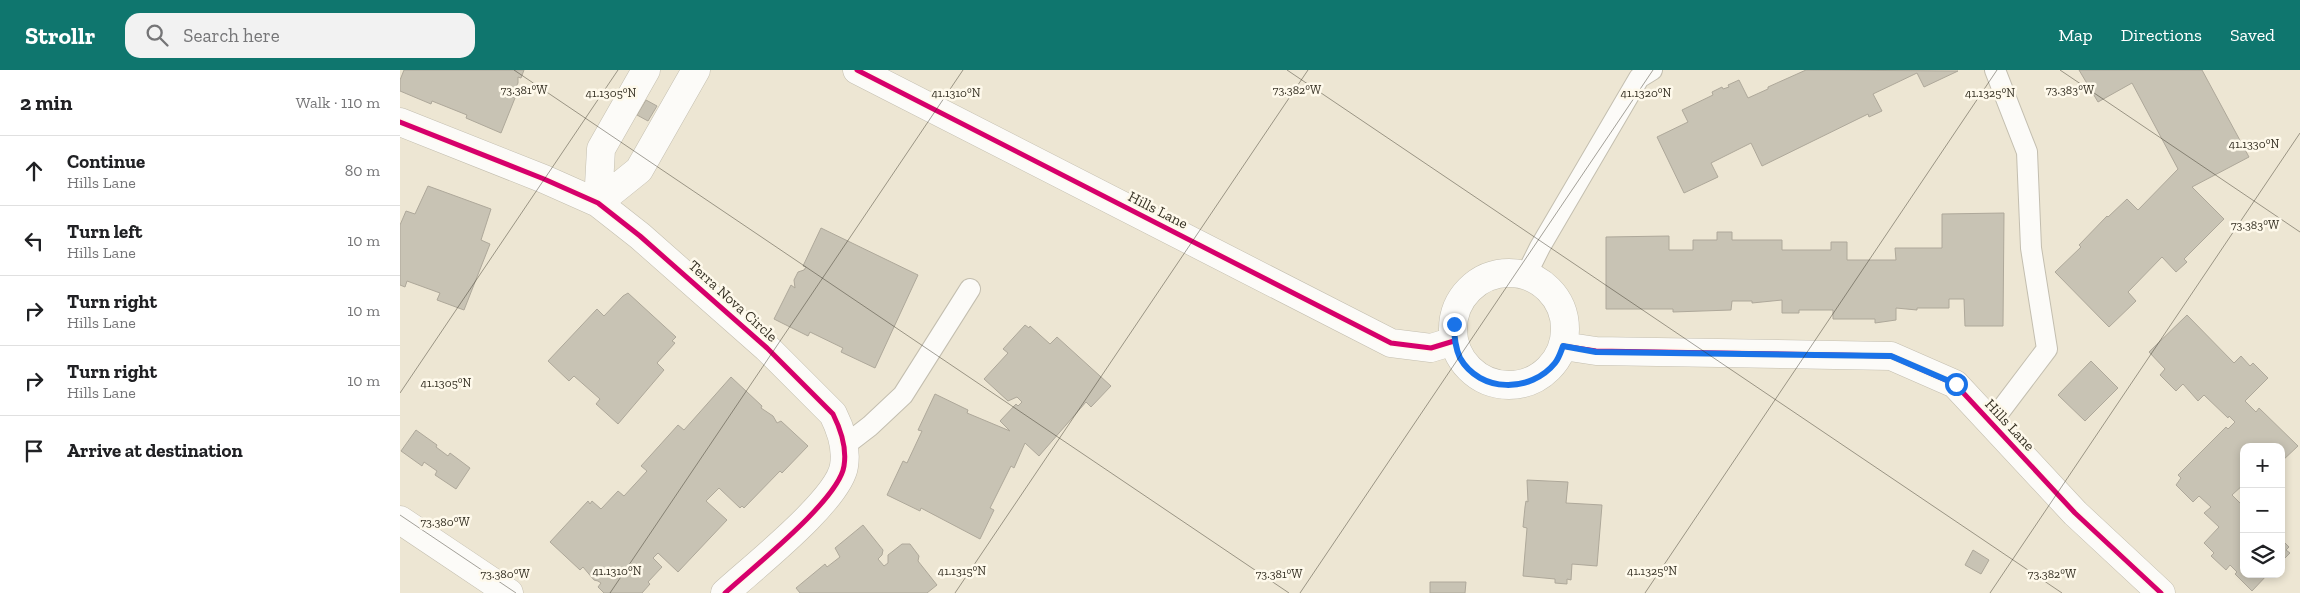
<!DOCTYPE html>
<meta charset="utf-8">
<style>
:root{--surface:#fff;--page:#f2f2f2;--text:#202124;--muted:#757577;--line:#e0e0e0;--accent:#0f766e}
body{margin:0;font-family:"Zilla Slab",serif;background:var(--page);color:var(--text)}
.controls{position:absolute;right:15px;bottom:15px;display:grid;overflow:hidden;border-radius:10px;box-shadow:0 2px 8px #0003}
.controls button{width:45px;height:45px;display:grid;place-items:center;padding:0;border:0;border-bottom:1px solid var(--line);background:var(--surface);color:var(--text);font:25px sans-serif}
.stop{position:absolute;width:15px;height:15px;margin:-11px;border:4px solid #1a73e8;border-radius:50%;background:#fff}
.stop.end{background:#1a73e8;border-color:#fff;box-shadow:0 1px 5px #0008}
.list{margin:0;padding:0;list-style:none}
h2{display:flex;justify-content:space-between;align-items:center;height:65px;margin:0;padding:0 20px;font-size:21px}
h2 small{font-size:16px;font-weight:400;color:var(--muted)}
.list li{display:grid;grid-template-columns:32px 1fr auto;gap:15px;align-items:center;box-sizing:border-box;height:70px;padding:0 20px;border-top:1px solid var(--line)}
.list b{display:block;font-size:19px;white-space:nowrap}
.list p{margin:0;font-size:16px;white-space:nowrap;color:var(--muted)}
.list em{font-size:16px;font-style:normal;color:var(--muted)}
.icon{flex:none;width:28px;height:28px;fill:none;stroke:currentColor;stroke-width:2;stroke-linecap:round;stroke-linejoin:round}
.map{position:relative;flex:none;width:1900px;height:523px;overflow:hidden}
header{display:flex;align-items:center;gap:30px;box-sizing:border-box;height:70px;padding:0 25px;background:var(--accent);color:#fff}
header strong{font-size:24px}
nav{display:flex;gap:28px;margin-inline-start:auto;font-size:18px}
.search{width:350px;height:45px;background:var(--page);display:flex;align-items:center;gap:12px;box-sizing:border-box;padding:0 18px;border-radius:15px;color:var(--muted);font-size:19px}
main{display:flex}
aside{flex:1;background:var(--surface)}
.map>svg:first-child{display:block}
.building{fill:#c8c3b4;stroke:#aea89a}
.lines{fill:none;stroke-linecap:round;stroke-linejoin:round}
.lane-casing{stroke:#c3beaf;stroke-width:22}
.street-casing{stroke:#c3beaf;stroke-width:29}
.lane{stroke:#fcfbf8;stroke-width:20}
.street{stroke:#fcfbf8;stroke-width:28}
.cycleway-casing{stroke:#fef9eb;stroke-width:8}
.cycleway{stroke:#d6006c;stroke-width:5}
.route{stroke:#1a73e8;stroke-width:6}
.ticks{fill:none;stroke:#363124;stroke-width:1;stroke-opacity:0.45}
.labels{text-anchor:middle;stroke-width:5;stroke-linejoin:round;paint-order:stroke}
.street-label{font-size:15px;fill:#363124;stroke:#fef9eb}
.ticks-label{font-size:12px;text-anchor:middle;fill:#363124;stroke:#fef9eb;stroke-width:5;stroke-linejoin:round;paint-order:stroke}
</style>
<header>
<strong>Strollr</strong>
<div class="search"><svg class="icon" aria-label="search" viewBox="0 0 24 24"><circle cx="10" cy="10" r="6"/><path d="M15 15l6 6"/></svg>Search here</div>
<nav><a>Map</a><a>Directions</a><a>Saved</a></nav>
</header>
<main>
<aside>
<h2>2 min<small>Walk · 110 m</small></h2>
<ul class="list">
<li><svg class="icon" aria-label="ahead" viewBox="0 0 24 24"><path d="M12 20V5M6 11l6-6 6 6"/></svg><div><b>Continue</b><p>Hills Lane</p></div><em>80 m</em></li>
<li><svg class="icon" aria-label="left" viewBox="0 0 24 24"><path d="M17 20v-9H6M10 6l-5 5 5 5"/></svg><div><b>Turn left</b><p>Hills Lane</p></div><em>10 m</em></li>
<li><svg class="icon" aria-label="right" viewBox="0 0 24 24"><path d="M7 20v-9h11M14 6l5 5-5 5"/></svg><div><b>Turn right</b><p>Hills Lane</p></div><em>10 m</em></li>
<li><svg class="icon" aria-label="right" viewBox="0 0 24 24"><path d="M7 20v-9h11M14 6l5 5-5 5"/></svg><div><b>Turn right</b><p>Hills Lane</p></div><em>10 m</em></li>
<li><svg class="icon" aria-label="arrive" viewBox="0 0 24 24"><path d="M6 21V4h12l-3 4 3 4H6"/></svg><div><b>Arrive at destination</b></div></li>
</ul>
</aside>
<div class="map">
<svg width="1900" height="523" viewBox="0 0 1900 523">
<rect width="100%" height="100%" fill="#ede6d3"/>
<!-- building -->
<path class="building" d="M 4,0 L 124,0 L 121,8 L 118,7 L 118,13 L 111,26 L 115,28 L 101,63 L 66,48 L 67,45 L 32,31 L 31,34 L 0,21 L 0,10 Z
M 1406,0 L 1558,1 L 1524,17 L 1517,3 L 1473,24 L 1482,41 L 1469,47 L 1468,44 L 1362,96 L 1351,73 L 1311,93 L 1318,107 L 1284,123 L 1257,67 L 1288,52 L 1282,40 L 1313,25 L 1312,22 L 1322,17 L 1323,19 L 1329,17 L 1328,15 L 1339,10 L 1348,28 L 1368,19 L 1368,17 Z
M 1679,0 L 1802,0 L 1849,87 L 1792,117 L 1824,149 L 1784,189 L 1787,192 L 1776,202 L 1762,187 L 1728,222 L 1736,231 L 1709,257 L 1655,202 L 1681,177 L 1679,175 L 1707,146 L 1708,147 L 1727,129 L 1738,140 L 1778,99 L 1732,13 L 1698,32 Z
M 246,30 L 257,36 L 248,51 L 237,45 Z
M 28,116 L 91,139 L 81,170 L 90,174 L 64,240 L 37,230 L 40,223 L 7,211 L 5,217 L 0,215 L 0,155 L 6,141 L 15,144 Z
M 1604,143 L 1603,256 L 1565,256 L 1564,229 L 1549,229 L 1549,238 L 1517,238 L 1517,240 L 1496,238 L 1496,250 L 1475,253 L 1475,249 L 1433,249 L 1433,240 L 1399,240 L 1399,243 L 1382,243 L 1382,230 L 1352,233 L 1352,231 L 1332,231 L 1331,240 L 1273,242 L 1273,239 L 1206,239 L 1206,167 L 1269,166 L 1269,180 L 1293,180 L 1293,170 L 1317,170 L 1317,162 L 1332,162 L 1332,170 L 1382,170 L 1382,180 L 1431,180 L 1431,172 L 1447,172 L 1447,190 L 1496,190 L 1495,178 L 1542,178 L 1542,144 Z
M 421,158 L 518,205 L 475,298 L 441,282 L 443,278 L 410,262 L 408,266 L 374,249 L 391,215 L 395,218 L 394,210 L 398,202 L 404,200 L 406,197 L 403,196 Z
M 228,223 L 276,267 L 272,271 L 275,273 L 257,293 L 264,300 L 218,354 L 196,334 L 200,329 L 174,306 L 169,311 L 148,291 L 197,239 L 204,246 L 223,226 Z
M 1787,245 L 1834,293 L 1841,286 L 1850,296 L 1853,293 L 1868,308 L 1845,331 L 1856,342 L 1859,338 L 1898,376 L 1881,392 L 1881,377 L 1844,377 L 1844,414 L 1832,425 L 1844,437 L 1844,504 L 1868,504 L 1852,521 L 1835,504 L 1837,502 L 1830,495 L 1826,500 L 1811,486 L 1814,483 L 1804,473 L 1819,457 L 1804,443 L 1811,437 L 1799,426 L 1793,432 L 1776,415 L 1781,408 L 1778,405 L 1826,357 L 1828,359 L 1835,352 L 1829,346 L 1828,348 L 1804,325 L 1798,331 L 1783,314 L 1776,321 L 1760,305 L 1765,299 L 1749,282 Z
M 625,255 L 629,258 L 630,256 L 650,274 L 657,267 L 711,316 L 691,337 L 686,332 L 639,386 L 625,373 L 614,398 L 611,396 L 590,438 L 594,440 L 580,469 L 521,438 L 520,441 L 487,425 L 503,391 L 507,393 L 522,361 L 518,360 L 535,324 L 568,340 L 567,343 L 610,361 L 600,351 L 616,334 L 618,336 L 622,332 L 617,327 L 608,331 L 584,309 L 608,283 L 603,279 Z
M 1691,291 L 1718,318 L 1685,351 L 1658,325 Z
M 331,307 L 362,336 L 361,338 L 373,346 L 377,353 L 381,351 L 408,376 L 382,403 L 380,401 L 344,438 L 342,436 L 340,438 L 319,418 L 306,431 L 327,450 L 278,502 L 258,483 L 253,488 L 262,497 L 248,512 L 250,514 L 242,523 L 204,523 L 198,517 L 201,513 L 198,511 L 194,510 L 183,497 L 180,500 L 150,472 L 188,431 L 190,434 L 192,431 L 201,439 L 218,421 L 224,426 L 247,401 L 241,396 L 278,355 L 284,360 Z
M 16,360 L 37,375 L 36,377 L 48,386 L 50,383 L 70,398 L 56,419 L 35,405 L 37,401 L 24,392 L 22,396 L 1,381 Z
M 1127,410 L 1168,412 L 1166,433 L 1202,435 L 1197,496 L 1172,494 L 1171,510 L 1167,509 L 1167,514 L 1155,513 L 1155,509 L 1123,506 L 1127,458 L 1123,457 L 1125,437 L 1126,431 L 1128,432 Z
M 463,455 L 483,480 L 482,485 L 478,489 L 484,496 L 488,493 L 488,485 L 502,474 L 510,474 L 519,486 L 518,491 L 537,515 L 527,523 L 400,523 L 396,518 L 425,494 L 427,497 L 440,487 L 435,478 Z
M 1881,469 L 1889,477 L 1886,480 L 1890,483 L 1881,492 Z
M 1573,480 L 1589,490 L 1581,504 L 1565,495 Z
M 1030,512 L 1066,512 L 1065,523 L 1030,523 Z"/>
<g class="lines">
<!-- lane casing -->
<g class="lane-casing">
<path id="lane" d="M 1126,205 L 1140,177 L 1239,8 L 1252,0
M 1591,353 L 1647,279 L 1631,178 L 1627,82 L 1595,0
M 444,376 L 470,356 L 503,325 L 570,219"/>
</g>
<!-- street casing -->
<g class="street-casing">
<path id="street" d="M 246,0 L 201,79 L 198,133 L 239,100 L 296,0
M 457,0 L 991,273 L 1031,278 L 1054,271
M 0,52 L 144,109 L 198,133 L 240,166 L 367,278 L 433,344 C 441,360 447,378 444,396 C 439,430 352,498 325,523
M1053 259a56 56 0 1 1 112 0a56 56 0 1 1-112 0Z
M 1163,276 L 1196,281 L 1491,286 L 1555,314 L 1675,443 L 1761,523
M 0,450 L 109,523"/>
</g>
<!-- lane -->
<use href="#lane" class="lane"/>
<!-- street -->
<use href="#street" class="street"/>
<!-- cycleway casing -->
<g class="cycleway-casing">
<path id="cycleway" d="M 457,0 L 991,273 L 1031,278 L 1054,271
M 0,52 L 144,109 L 198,133 L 240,166 L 367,278 L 433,344 C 441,360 447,378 444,396 C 439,430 352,498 325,523
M 1163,276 L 1196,281 L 1491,286 L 1555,314 L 1675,443 L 1761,523"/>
</g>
<!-- cycleway -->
<use href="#cycleway" class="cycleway"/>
</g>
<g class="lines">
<!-- route -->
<path class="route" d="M 1054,254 C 1054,266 1055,277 1060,288 C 1080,323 1131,323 1155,293 C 1159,288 1161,281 1163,276 L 1196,282 L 1491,286 L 1556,314"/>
</g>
<!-- ticks -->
<path class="ticks" d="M 114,0 L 889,523M 887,0 L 1662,523M 1660,0 L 1900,162M 0,323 L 218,0M 0,445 L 116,523M 210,523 L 563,0M 555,523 L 908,0M 900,523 L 1253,0M 1245,523 L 1597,0M 1590,523 L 1900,63"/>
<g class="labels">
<!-- street labels -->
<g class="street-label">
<text transform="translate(758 140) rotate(27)" y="5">Hills Lane</text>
<text transform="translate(333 231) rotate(42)" y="5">Terra Nova Circle</text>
<text transform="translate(1610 355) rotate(47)" y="5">Hills Lane</text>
</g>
</g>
<g class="ticks-label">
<text x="124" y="24">73.381°W</text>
<text x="1670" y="24">73.383°W</text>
<text x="897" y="24">73.382°W</text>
<text x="211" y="27">41.1305°N</text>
<text x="556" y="27">41.1310°N</text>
<text x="1246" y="27">41.1320°N</text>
<text x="1590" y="27">41.1325°N</text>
<text x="1854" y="78">41.1330°N</text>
<text x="1855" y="159">73.383°W</text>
<text x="46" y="317">41.1305°N</text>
<text x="45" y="456">73.380°W</text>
<text x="217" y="505">41.1310°N</text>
<text x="562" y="505">41.1315°N</text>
<text x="1252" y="505">41.1325°N</text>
<text x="105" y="508">73.380°W</text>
<text x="879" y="508">73.381°W</text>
<text x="1652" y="508">73.382°W</text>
</g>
</svg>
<div class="controls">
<button>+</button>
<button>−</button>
<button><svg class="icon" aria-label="layers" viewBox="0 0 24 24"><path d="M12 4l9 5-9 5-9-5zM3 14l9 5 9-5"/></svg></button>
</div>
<div class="stop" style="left:1556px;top:314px"></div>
<div class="stop end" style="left:1054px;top:254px"></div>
</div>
</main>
